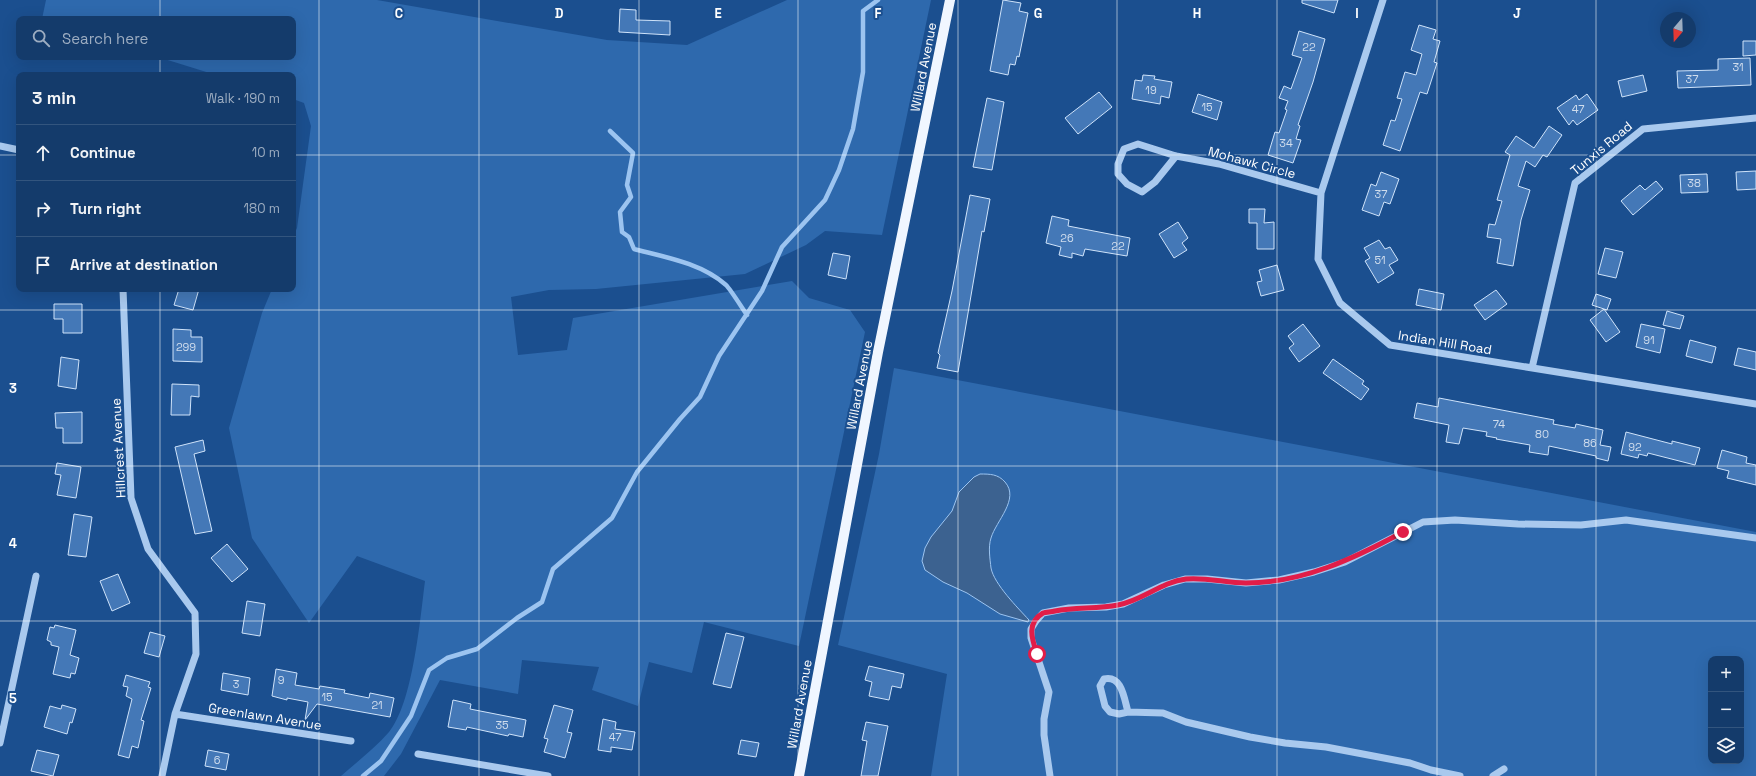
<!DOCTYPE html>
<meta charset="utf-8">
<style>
:root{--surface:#143b6b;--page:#1d4271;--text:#f1f3f6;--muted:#9dadc1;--line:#33557e}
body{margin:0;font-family:"Space Grotesk",sans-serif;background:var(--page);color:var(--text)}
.controls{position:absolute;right:12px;bottom:12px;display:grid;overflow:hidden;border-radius:8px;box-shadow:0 4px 16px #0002}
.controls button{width:36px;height:36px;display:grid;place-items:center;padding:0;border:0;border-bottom:1px solid var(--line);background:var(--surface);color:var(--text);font:20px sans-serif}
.compass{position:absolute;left:1660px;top:12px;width:36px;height:36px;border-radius:50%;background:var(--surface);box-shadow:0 4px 16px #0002;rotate:199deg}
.stop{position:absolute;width:12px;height:12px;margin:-9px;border:3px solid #e11d48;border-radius:50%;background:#fff}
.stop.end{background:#e11d48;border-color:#fff;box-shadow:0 1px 4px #0008}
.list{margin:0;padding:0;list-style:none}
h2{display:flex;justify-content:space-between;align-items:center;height:52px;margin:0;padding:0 16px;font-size:17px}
h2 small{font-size:13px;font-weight:400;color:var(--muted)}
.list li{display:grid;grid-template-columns:26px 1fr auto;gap:12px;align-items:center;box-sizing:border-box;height:56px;padding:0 16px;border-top:1px solid var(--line)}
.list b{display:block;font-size:15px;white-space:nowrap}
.list em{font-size:13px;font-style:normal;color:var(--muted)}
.icon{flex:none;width:22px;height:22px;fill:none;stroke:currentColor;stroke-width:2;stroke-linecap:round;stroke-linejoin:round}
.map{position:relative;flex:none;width:1756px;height:776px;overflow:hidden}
.search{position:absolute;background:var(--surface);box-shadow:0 4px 16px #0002;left:16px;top:16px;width:280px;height:44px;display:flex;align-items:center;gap:10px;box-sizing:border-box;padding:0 14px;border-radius:8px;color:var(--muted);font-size:15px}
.panel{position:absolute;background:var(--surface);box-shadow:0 4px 16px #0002;left:16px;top:72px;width:280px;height:220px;border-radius:8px}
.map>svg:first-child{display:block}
.green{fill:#2e69ad;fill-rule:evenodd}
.water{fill:#3c6290;stroke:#9cc4f0}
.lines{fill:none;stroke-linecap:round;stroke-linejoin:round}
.stream{stroke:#9cc4f0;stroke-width:4.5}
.building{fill:#4478b7;stroke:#cfe3fa}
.minor{stroke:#a9c9ee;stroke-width:7}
.major{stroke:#f0f6ff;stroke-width:10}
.route{stroke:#e11d48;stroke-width:5}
.grid{fill:none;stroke:#fff;stroke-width:1;stroke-opacity:0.55}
.labels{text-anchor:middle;stroke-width:4;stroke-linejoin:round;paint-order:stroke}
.number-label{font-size:11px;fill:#d0dded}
.street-label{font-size:13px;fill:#fff;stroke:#1b4f8f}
.grid-label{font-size:13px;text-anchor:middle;font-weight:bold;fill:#fff;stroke:#1b4f8f;stroke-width:4;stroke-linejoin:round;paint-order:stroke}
</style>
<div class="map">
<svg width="1756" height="776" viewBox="0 0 1756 776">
<rect width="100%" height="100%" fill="#1b4f8f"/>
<!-- green -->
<path class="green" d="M 46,0 L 377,0 L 607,40 L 687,45 L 787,0 L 931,0 L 882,235 L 825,231 L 806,245 L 745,274 L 596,289 L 549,290 L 511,297 L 518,355 L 567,350 L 573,318 L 792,281 L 809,298 L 850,310 L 865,332 L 799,646 L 704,622 L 692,673 L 649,662 L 638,706 L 592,690 L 599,667 L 522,660 L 518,694 L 440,680 L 401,754 L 384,776 L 341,776 C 357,762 375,748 389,732 C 413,703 420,620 425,581 L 357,556 L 309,623 L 252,538 L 229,428 L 262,313 L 272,289 L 293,289 L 293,237 L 297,228 L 311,126 L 304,103 L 293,99 L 293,75 L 216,75 L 158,57 L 293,57 L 293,19 L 42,19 Z
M 894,368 L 1756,532 L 1756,776 L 931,776 L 947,674 L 838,645 L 879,454 ZM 1711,659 L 1741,659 L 1741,761 L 1711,761 Z"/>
<!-- water -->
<path class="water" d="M 980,474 C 990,474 998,474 1005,482 C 1020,499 996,521 991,538 C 988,547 990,559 991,568 C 994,584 1018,608 1029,620 L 1028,622 L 1000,614 L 967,593 L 943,582 L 925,570 L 922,561 L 925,548 L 931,537 L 952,511 L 959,492 L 974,477 Z"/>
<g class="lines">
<!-- stream -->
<path class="stream" d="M 610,131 L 633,153 L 627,185 L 631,197 L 620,212 L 622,232 L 629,237 L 634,249 C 665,257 701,263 726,285 C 731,290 742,308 747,315
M 363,776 L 381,761 L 411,716 L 429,670 L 447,658 L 477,649 L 517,618 L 542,602 L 553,569 L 612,518 L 637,472 L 680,419 L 700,397 L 719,356 L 762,291 L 782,247 L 825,200 L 839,170 L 853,129 L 863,72 L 863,11 L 878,0"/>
</g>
<!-- building -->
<path class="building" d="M 1003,0 L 1021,3 L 1019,11 L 1028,13 L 1019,57 L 1017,56 L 1015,65 L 1010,64 L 1008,75 L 990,71 Z
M 1302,0 L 1338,0 L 1334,13 L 1302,3 Z
M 620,9 L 636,10 L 636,20 L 670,21 L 670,35 L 619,32 Z
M 1419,25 L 1436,30 L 1433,39 L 1440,41 L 1434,62 L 1437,63 L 1427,94 L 1420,92 L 1400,151 L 1383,145 L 1391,120 L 1395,121 L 1402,99 L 1397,98 L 1405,72 L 1416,75 L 1422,54 L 1411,50 Z
M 1299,31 L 1325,39 L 1313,82 L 1298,125 L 1300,126 L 1296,139 L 1301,140 L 1293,163 L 1268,155 L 1275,132 L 1279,133 L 1287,110 L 1285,109 L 1288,101 L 1279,98 L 1284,86 L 1291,89 L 1302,58 L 1292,55 Z
M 1743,41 L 1756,41 L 1756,55 L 1743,56 Z
M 1750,58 L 1751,85 L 1678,88 L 1677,71 L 1718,70 L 1718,59 Z
M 1143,75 L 1155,76 L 1154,79 L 1172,82 L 1169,98 L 1161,96 L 1160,104 L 1132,99 L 1135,80 L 1142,81 Z
M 1643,75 L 1647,91 L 1622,97 L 1618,81 Z
M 1099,92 L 1112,107 L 1078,134 L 1065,118 Z
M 1198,94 L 1222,102 L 1217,120 L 1192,112 Z
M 1587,94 L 1598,110 L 1577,125 L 1573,120 L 1569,125 L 1557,108 L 1576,95 L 1579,100 Z
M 987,98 L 1004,102 L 992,170 L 973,167 Z
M 1549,126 L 1562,135 L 1547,157 L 1543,155 L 1535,167 L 1526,161 L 1518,186 L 1530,190 L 1521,220 L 1513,266 L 1497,263 L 1501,239 L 1487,237 L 1489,224 L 1495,225 L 1502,201 L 1497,200 L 1510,155 L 1505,152 L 1516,136 L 1534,148 Z
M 1756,171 L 1756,189 L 1737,190 L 1736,172 Z
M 1381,172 L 1399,179 L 1390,204 L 1384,202 L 1379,216 L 1362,210 L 1371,184 L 1376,186 Z
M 1707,174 L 1708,192 L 1681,193 L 1680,175 Z
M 1656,181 L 1663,189 L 1633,215 L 1621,201 L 1640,185 L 1645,190 Z
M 970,195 L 990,199 L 984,232 L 982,231 L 958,372 L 937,368 L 940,355 L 938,353 L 952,291 Z
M 1249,209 L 1265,209 L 1264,223 L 1274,222 L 1274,249 L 1257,249 L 1257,223 L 1249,223 Z
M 1052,216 L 1069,220 L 1068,226 L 1130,238 L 1127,256 L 1085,249 L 1083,256 L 1072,253 L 1072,258 L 1059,255 L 1061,247 L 1046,243 Z
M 1178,222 L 1188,238 L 1182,243 L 1187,250 L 1174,258 L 1159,234 Z
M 1379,240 L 1385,249 L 1390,247 L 1398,260 L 1389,265 L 1394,273 L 1378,283 L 1365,261 L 1370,258 L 1364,248 Z
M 1605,248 L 1623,252 L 1616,278 L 1598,274 Z
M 833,253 L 850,256 L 846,279 L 828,275 Z
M 1277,265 L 1284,290 L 1261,296 L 1257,282 L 1262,281 L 1259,270 Z
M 179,289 L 199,289 L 193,310 L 174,305 Z
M 1419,289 L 1444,294 L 1441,310 L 1416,305 Z
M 1496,290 L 1507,304 L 1485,320 L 1474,305 Z
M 1596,294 L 1611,299 L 1607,310 L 1592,305 Z
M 54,304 L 82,304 L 82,333 L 63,333 L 63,319 L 54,319 Z
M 1604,309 L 1620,332 L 1606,342 L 1590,320 Z
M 1667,311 L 1684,316 L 1680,329 L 1663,325 Z
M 1303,324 L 1320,346 L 1299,362 L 1289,348 L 1294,344 L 1288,336 Z
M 1641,324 L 1665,329 L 1660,353 L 1636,347 Z
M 173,329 L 191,330 L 191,337 L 202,337 L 202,362 L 173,361 Z
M 1690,340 L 1716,347 L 1712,363 L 1686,356 Z
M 1738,348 L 1756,352 L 1756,370 L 1734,365 Z
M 61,357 L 79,360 L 76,389 L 58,386 Z
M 1333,359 L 1364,381 L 1362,384 L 1369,389 L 1361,400 L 1323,373 Z
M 172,384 L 199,385 L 199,397 L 191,396 L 190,415 L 171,415 Z
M 1439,398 L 1554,420 L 1553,424 L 1575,428 L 1576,424 L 1603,430 L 1600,445 L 1611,447 L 1608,461 L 1596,458 L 1596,456 L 1549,446 L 1548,455 L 1529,452 L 1530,445 L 1496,439 L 1497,438 L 1486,436 L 1487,432 L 1463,428 L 1459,444 L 1446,442 L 1449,425 L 1414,418 L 1417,403 L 1438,407 Z
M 82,412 L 82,443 L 63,443 L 63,428 L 56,428 L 55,413 Z
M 1626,432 L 1672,444 L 1672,441 L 1700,448 L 1695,465 L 1648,453 L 1647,456 L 1639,454 L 1638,458 L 1621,454 Z
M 203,440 L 205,451 L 194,454 L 212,531 L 195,534 L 175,447 Z
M 1722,450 L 1747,457 L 1746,463 L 1756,465 L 1756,485 L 1727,478 L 1729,471 L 1717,468 Z
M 57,463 L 81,467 L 76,498 L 57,495 L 61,475 L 55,474 Z
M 74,514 L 92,517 L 86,557 L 68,555 Z
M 227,544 L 248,569 L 232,582 L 211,558 Z
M 118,574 L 130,603 L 112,611 L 100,581 Z
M 247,601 L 265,604 L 260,636 L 242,633 Z
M 55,625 L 76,630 L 70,655 L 79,658 L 75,674 L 71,673 L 70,678 L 53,674 L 59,647 L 51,645 L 51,642 L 47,640 L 50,627 L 54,628 Z
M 150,632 L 165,636 L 159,657 L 144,653 Z
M 726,633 L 744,637 L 731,688 L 713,684 Z
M 869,666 L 904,674 L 901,688 L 892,686 L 889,700 L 869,696 L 872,682 L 865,680 Z
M 276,669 L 297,673 L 295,685 L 319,689 L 320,686 L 345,690 L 344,693 L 369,698 L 370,693 L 394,698 L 390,717 L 317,704 L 305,720 L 308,702 L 287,698 L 287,700 L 272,696 Z
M 223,673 L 250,678 L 248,695 L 221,690 Z
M 126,675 L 150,682 L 148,687 L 151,688 L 141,720 L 144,721 L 138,748 L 132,746 L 129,758 L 118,755 L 132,699 L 126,696 L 128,687 L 123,686 Z
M 453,700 L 471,704 L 470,709 L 526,720 L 523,737 L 509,734 L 508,736 L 467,727 L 466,730 L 448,727 Z
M 62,705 L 76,709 L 72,723 L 70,722 L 67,734 L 44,727 L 50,706 L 61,709 Z
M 554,705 L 573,710 L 567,732 L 572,733 L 565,758 L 544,752 L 548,739 L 544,738 Z
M 603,719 L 616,722 L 615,729 L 635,732 L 632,750 L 611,747 L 611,752 L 598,750 Z
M 866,722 L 888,726 L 878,776 L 861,776 L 867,741 L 862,740 Z
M 741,740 L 759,743 L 756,757 L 738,754 Z
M 37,750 L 59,755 L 53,776 L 31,771 Z
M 208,750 L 229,754 L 226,770 L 205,766 Z"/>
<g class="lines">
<!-- minor -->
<path class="minor" d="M 1383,0 L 1321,193 L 1318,259 L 1340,303 L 1390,345 L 1756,404
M 0,146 L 19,150
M 1176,156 L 1155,182 L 1142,192 L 1127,184 L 1118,174 L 1118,164 L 1124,149 L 1138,144 L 1176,156 L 1219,164 L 1321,193
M 123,289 L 131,498 L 148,549 L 195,613 L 196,654 L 175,714 L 162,776
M 1532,368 L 1575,183 L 1643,129 L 1756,118
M 1128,712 C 1124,698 1122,675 1104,679 L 1100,686 L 1105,706 L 1110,712 L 1119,714 L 1128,712 L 1163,713 L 1186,722 L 1250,737 L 1285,743 L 1326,747 L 1410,763 L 1431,770 L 1460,776
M 175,714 L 351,741
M 0,743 L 36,576
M 418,754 L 548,776
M 1050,776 L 1044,735 L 1044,719 L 1049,692 L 1031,638 L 1031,629 L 1036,621 L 1043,613 L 1069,608 L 1106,607 L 1123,604 L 1164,585 L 1185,579 L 1207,579 L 1246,583 L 1279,580 L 1314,572 L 1345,562 L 1423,522 L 1455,520 L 1518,524 L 1581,525 L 1626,520 L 1756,538
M 1493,776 L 1504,769"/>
<!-- major -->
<path class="major" d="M 799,776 L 878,352 L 950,0"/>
</g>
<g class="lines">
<!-- route -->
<path class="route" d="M 1037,654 C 1032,639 1026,623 1043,613 C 1046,612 1051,612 1055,611 C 1076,607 1097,609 1118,605 C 1142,601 1161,582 1186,579 C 1206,577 1226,583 1246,583 C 1303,583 1355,558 1403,532"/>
</g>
<!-- grid -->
<path class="grid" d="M 160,0 L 160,19M 319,0 L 319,776M 479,0 L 479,776M 639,0 L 639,776M 798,0 L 798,776M 958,0 L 958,776M 1117,0 L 1117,776M 1277,0 L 1277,776M 1437,0 L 1437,776M 1596,0 L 1596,776M 160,57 L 160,75M 0,155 L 19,155M 293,155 L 1756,155M 160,289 L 160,776M 0,310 L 1756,310M 0,466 L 1756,466M 0,621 L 1756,621"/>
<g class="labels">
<!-- number labels -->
<g class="number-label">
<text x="1309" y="51">22</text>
<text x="1738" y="71">31</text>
<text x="1692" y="83">37</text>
<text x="1151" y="94">19</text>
<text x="1207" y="111">15</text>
<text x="1578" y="113">47</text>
<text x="1286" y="147">34</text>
<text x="1694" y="187">38</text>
<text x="1381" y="198">37</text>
<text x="1067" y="242">26</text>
<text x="1118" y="250">22</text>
<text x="1380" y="264">51</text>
<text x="1649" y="344">91</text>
<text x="186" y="351">299</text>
<text x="1499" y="428">74</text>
<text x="1542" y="438">80</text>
<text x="1590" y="447">86</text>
<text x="1635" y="451">92</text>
<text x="281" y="684">9</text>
<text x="236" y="688">3</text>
<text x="327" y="701">15</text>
<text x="377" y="709">21</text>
<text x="502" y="729">35</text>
<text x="615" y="741">47</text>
<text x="217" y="764">6</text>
</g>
<!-- street labels -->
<g class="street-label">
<text transform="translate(923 67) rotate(-79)" y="5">Willard Avenue</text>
<text transform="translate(1601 148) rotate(-40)" y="5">Tunxis Road</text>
<text transform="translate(1252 162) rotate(15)" y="5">Mohawk Circle</text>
<text transform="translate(1445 342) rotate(9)" y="5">Indian Hill Road</text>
<text transform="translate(859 385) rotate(-79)" y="5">Willard Avenue</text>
<text transform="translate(118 448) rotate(-93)" y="5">Hillcrest Avenue</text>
<text transform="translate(799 704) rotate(-80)" y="5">Willard Avenue</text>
<text transform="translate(265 716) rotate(9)" y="5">Greenlawn Avenue</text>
</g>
</g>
<g class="grid-label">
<text x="399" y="18">C</text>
<text x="559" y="18">D</text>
<text x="718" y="18">E</text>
<text x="878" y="18">F</text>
<text x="1038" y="18">G</text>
<text x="1197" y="18">H</text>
<text x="1357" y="18">I</text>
<text x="1517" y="18">J</text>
<text x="13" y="393">3</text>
<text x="13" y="548">4</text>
<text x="13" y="703">5</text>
</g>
</svg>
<div class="controls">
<button>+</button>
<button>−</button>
<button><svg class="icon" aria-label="layers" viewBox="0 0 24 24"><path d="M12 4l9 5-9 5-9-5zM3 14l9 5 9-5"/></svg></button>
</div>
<svg class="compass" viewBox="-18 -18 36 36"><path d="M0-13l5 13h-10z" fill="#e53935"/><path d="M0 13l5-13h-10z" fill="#9dadc1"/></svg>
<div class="stop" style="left:1037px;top:654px"></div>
<div class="stop end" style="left:1403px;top:532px"></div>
<div class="search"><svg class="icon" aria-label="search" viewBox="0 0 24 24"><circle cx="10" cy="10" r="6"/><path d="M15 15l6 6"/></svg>Search here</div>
<section class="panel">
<h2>3 min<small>Walk · 190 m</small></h2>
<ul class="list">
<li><svg class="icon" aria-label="ahead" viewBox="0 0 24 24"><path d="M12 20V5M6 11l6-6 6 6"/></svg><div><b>Continue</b></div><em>10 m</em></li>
<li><svg class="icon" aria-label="right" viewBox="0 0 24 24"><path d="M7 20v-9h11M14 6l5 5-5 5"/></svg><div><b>Turn right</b></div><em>180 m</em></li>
<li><svg class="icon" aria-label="arrive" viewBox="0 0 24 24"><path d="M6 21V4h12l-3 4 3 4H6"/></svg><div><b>Arrive at destination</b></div></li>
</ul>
</section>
</div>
